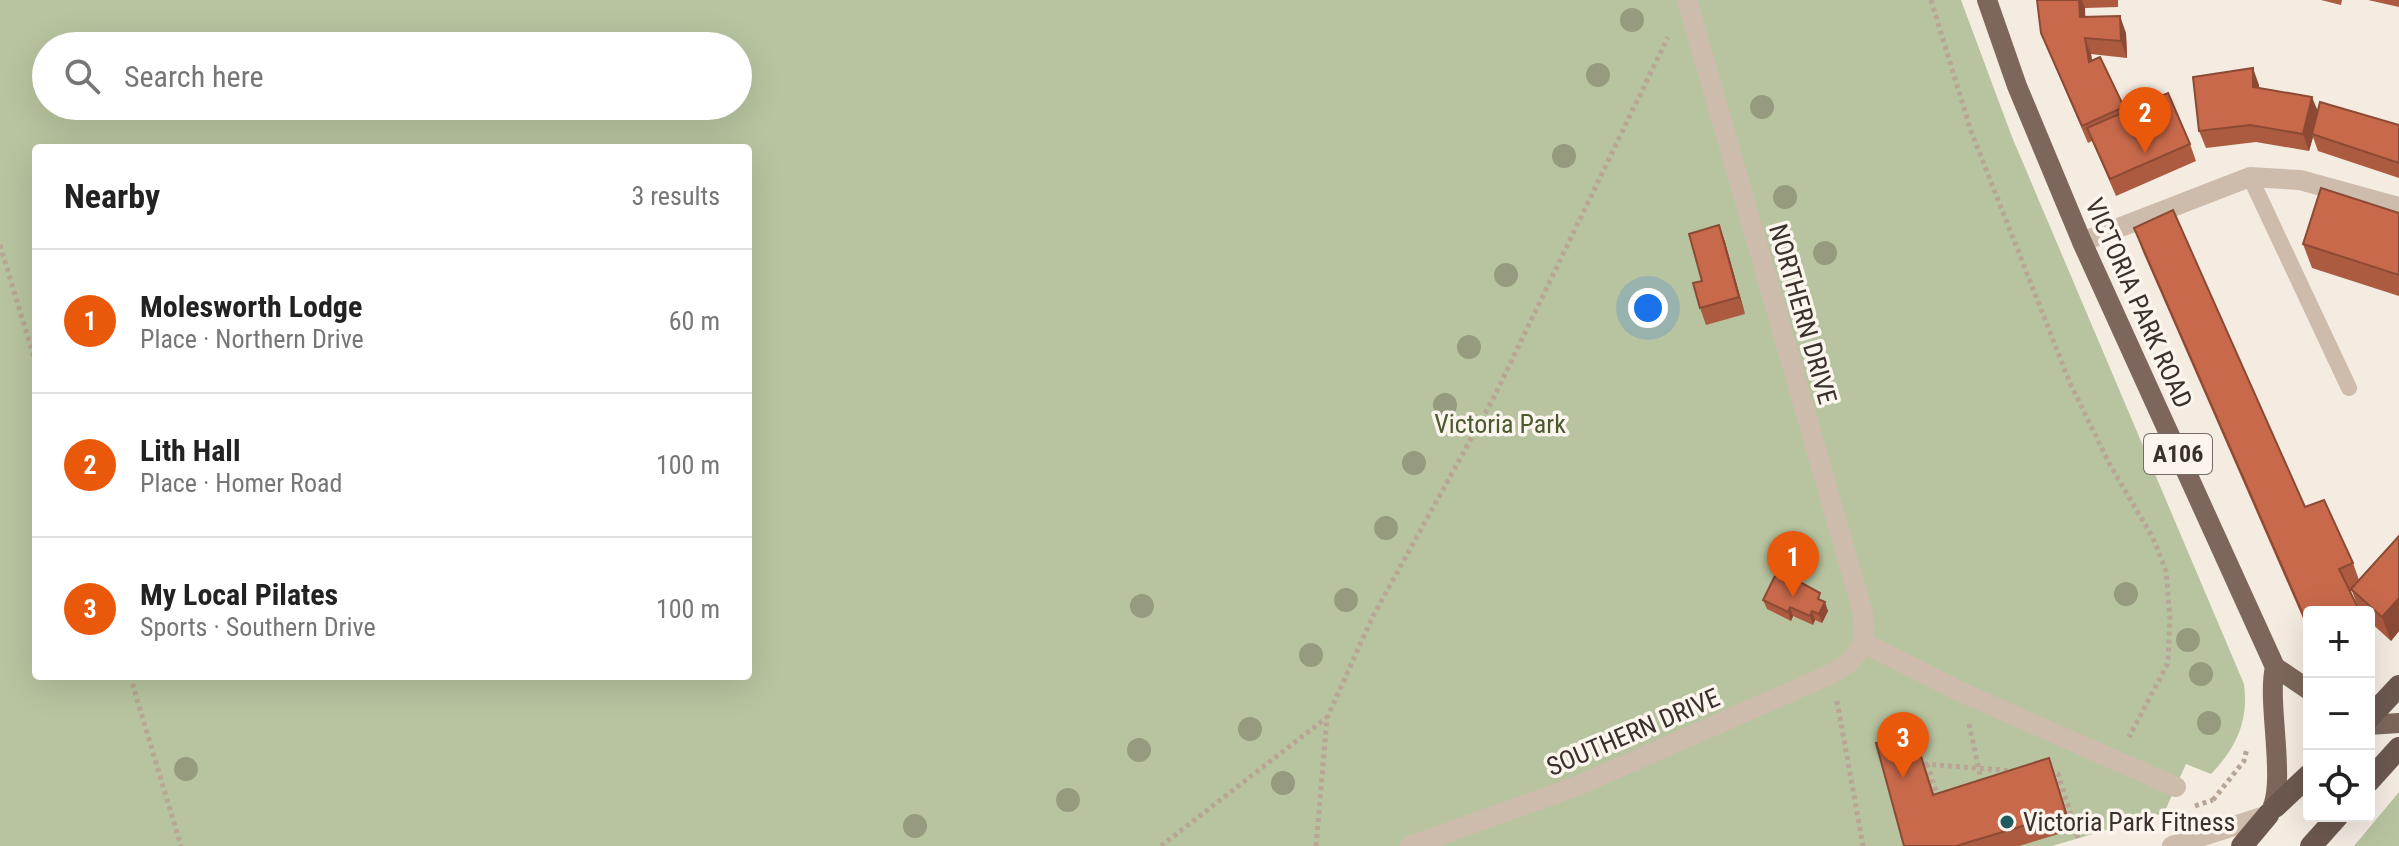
<!DOCTYPE html>
<meta charset="utf-8">
<style>
:root{--surface:#fff;--page:#f2f2f2;--text:#222;--muted:#767676;--line:#e0e0e0;--accent:#ea580c}
body{margin:0;font-family:"Roboto Condensed",sans-serif;background:var(--page);color:var(--text)}
.controls{position:absolute;right:24px;bottom:24px;display:grid;overflow:hidden;border-radius:8px;box-shadow:0 8px 32px #0002}
.controls button{width:72px;height:72px;display:grid;place-items:center;padding:0;border:0;border-bottom:2px solid var(--line);background:var(--surface);color:var(--text);font:40px sans-serif}
.you{position:absolute;left:1648px;top:308px;width:28px;height:28px;margin:-20px;border:6px solid #fff;border-radius:50%;background:#1a73e8;box-shadow:0 0 0 12px #1a73e833}
.badge{display:grid;place-items:center;width:52px;height:52px;border-radius:50%;background:var(--accent);color:#fff;font-size:26px;font-weight:700}
.pin{position:absolute;translate:-50% -66px;filter:drop-shadow(0 2px 4px #0008)}
.pin::after{content:'';position:absolute;top:42px;width:28px;height:24px;background:inherit;clip-path:polygon(0 0,100% 0,50% 100%)}
.list{margin:0;padding:0;list-style:none}
h2{display:flex;justify-content:space-between;align-items:center;height:104px;margin:0;padding:0 32px;font-size:34px}
h2 small{font-size:26px;font-weight:400;color:var(--muted)}
.list li{display:grid;grid-template-columns:52px 1fr auto;gap:24px;align-items:center;box-sizing:border-box;height:144px;padding:0 32px;border-top:2px solid var(--line)}
.list b{display:block;font-size:30px;white-space:nowrap}
.list p{margin:0;font-size:26px;white-space:nowrap;color:var(--muted)}
.list em{font-size:26px;font-style:normal;color:var(--muted)}
.icon{flex:none;width:44px;height:44px;fill:none;stroke:currentColor;stroke-width:2;stroke-linecap:round;stroke-linejoin:round}
.map{position:relative;flex:none;width:2399px;height:846px;overflow:hidden}
.search{position:absolute;background:var(--surface);box-shadow:0 8px 32px #0002;left:32px;top:32px;width:720px;height:88px;display:flex;align-items:center;gap:20px;box-sizing:border-box;padding:0 28px;border-radius:44px;color:var(--muted);font-size:30px}
.panel{position:absolute;background:var(--surface);box-shadow:0 8px 32px #0002;left:32px;top:144px;width:720px;height:536px;border-radius:8px}
.map>svg:first-child{display:block}
.green{fill:#b8c4a0;fill-rule:evenodd}
.lines{fill:none;stroke-linecap:round;stroke-linejoin:round}
.path{stroke:#b9a596;stroke-width:5;stroke-dasharray:4 4;stroke-linecap:butt}
.service{stroke:#cdbbac;stroke-width:16}
.pedestrian{stroke:#cdbbac;stroke-width:20}
.minor{stroke:#cdbbac;stroke-width:20}
.tertiary{stroke:#cdbbac;stroke-width:20}
.primary{stroke:#7d675c;stroke-width:20}
.trunk{stroke:#6c584f;stroke-width:22}
.tree{fill:#969b7f}
.wall{fill:#ac5a40}
.shaded-wall{fill:#8c4a34}
.building{fill:#c8694b;stroke:#8c4a34;stroke-width:2}
.poi-dot{fill:#1f5a5e;stroke:#fbf5ee;stroke-width:3}
.labels{text-anchor:middle;stroke-width:7;stroke-linejoin:round;paint-order:stroke}
.shield{fill:#fbf5ee;stroke:#756b66;stroke-width:2}
.shield-label{font-size:24px;font-weight:bold;fill:#3b302b}
.street-label{font-size:26px;fill:#3b302b;stroke:#fbf5ee}
.park-label{font-size:26px;fill:#4a5a2e;stroke:#fbf5ee}
.poi-label{font-size:26px;fill:#3b302b;stroke:#fbf5ee;text-anchor:start}
</style>
<div class="map">
<svg width="2399" height="846" viewBox="0 0 2399 846">
<rect width="100%" height="100%" fill="#f4ebe1"/>
<!-- green -->
<path class="green" d="M 0,0 L 1961,0 L 2012,137 L 2244,684 C 2249,722 2236,748 2211,774 L 2186,764 L 2164,813 L 2052,846 L 0,846 ZM 46,46 L 738,46 L 738,106 L 46,106 ZM 36,148 L 748,148 L 748,676 L 36,676 Z
M 2399,792 L 2399,846 L 2354,846 Z"/>
<g class="lines">
<!-- path -->
<path class="path" d="M 1931,0 L 1971,131 L 2070,383 L 2110,465 L 2153,538 L 2166,571 L 2170,618 L 2168,663 L 2129,737
M 0,245 L 36,364
M 130,676 L 181,846
M 1837,701 L 1863,846
M 1969,724 L 1982,784
M 1924,764 L 2015,771
M 1927,764 L 1937,794
M 2049,773 L 2058,774 L 2078,838
M 2213,800 L 2244,761 L 2247,748
M 2195,806 L 2213,800
M 1161,846 L 1326,718
M 1316,846 L 1327,718 L 1372,618 L 1493,399 L 1668,37"/>
<!-- service -->
<path class="service" d="M 2250,177 L 2349,388"/>
<!-- pedestrian -->
<path class="pedestrian" d="M 1687,0 L 1863,613 L 1864,643
M 1864,643 L 1961,692 L 2176,787
M 1410,846 L 1577,786 L 1831,674 L 1850,662 L 1864,643"/>
<!-- minor -->
<path class="minor" d="M 2082,242 L 2250,177 L 2300,180 L 2399,207"/>
<!-- tertiary -->
<path class="tertiary" d="M 2172,846 L 2268,815"/>
<!-- primary -->
<path class="primary" d="M 1987,0 L 2017,86 L 2082,242 L 2275,667 C 2266,704 2289,790 2268,815
M 2275,667 L 2309,690
M 2369,725 L 2399,723"/>
<!-- trunk -->
<path class="trunk" d="M 2369,718 L 2399,686
M 2369,781 L 2399,748
M 2275,807 L 2309,775
M 2242,846 L 2268,815
M 2311,846 L 2338,816"/>
</g>
<!-- trees -->
<g class="tree">
<circle cx="1632" cy="20" r="12"/>
<circle cx="1598" cy="75" r="12"/>
<circle cx="1762" cy="107" r="12"/>
<circle cx="1564" cy="156" r="12"/>
<circle cx="1785" cy="197" r="12"/>
<circle cx="1825" cy="253" r="12"/>
<circle cx="1506" cy="275" r="12"/>
<circle cx="1469" cy="347" r="12"/>
<circle cx="1445" cy="405" r="12"/>
<circle cx="1414" cy="463" r="12"/>
<circle cx="1386" cy="528" r="12"/>
<circle cx="2126" cy="594" r="12"/>
<circle cx="1346" cy="600" r="12"/>
<circle cx="1142" cy="606" r="12"/>
<circle cx="2188" cy="640" r="12"/>
<circle cx="1311" cy="655" r="12"/>
<circle cx="2201" cy="674" r="12"/>
<circle cx="2209" cy="723" r="12"/>
<circle cx="1250" cy="729" r="12"/>
<circle cx="1139" cy="750" r="12"/>
<circle cx="186" cy="769" r="12"/>
<circle cx="1283" cy="783" r="12"/>
<circle cx="1068" cy="800" r="12"/>
<circle cx="915" cy="826" r="12"/>
</g>
<!-- wall -->
<path class="wall" d="M 2037,0 L 2118,0 L 2118,7 L 2085,8 L 2085,17 L 2126,33 L 2127,58 L 2091,54 L 2092,60 L 2124,107 L 2125,111 L 2190,144 L 2196,161 L 2116,196 L 2092,141 L 2088,143 L 2048,50 L 2041,33 Z
M 2321,0 L 2342,0 L 2341,5 Z
M 2368,0 L 2399,0 L 2399,7 Z
M 2259,85 L 2259,88 L 2318,112 L 2399,125 L 2399,178 L 2318,151 L 2313,137 L 2309,151 L 2256,142 L 2206,148 L 2199,131 Z
M 2399,213 L 2399,296 L 2312,268 L 2303,244 Z
M 1719,225 L 1725,242 L 1745,314 L 1706,325 L 1700,308 L 1702,281 Z
M 2134,228 L 2305,507 L 2353,563 L 2359,580 L 2399,536 L 2399,631 L 2391,641 L 2369,621 L 2369,612 L 2360,612 L 2352,591 L 2309,612 L 2309,632 L 2143,252 Z
M 1763,600 L 1823,601 L 1828,611 L 1822,623 L 1815,620 L 1813,625 L 1793,616 L 1791,621 L 1767,609 Z
M 1920,751 L 1934,794 L 2049,758 L 2072,830 L 2019,846 L 1904,846 Z"/>
<!-- shaded-wall -->
<path class="shaded-wall" d="M 2079,0 L 2082,0 L 2085,8 L 2086,34 L 2080,17 Z
M 2120,16 L 2126,33 L 2127,58 L 2121,41 Z
M 2085,38 L 2091,54 L 2095,79 L 2089,62 Z
M 2253,68 L 2259,85 L 2260,104 L 2253,87 Z
M 2312,97 L 2319,114 L 2312,134 L 2313,137 L 2309,151 L 2303,134 Z
M 1719,225 L 1725,242 L 1745,314 L 1739,297 Z
M 2399,598 L 2399,631 L 2391,641 L 2382,617 Z
M 1825,602 L 1828,611 L 1822,623 L 1819,614 Z
M 1790,607 L 1793,616 L 1791,621 L 1788,612 Z
M 1812,611 L 1815,620 L 1813,625 L 1810,616 Z
M 2369,635 L 2372,645 L 2372,655 L 2369,665 Z
M 2049,758 L 2055,775 L 2072,830 L 2066,813 Z"/>
<!-- building -->
<path class="building" d="M 2037,0 L 2079,0 L 2080,17 L 2120,16 L 2121,41 L 2085,38 L 2089,62 L 2100,57 L 2124,107 L 2082,126 L 2041,33 Z
M 2253,68 L 2253,87 L 2312,97 L 2303,134 L 2250,125 L 2199,131 L 2193,77 Z
M 2168,93 L 2190,144 L 2110,179 L 2087,128 Z
M 2320,102 L 2399,125 L 2399,163 L 2312,134 Z
M 2321,188 L 2399,213 L 2399,275 L 2303,244 Z
M 2173,210 L 2305,507 L 2324,500 L 2353,563 L 2339,569 L 2360,612 L 2309,612 L 2309,628 L 2134,228 Z
M 1719,225 L 1739,297 L 1700,308 L 1693,283 L 1702,281 L 1689,234 Z
M 2399,536 L 2399,598 L 2382,617 L 2351,589 Z
M 1778,570 L 1820,593 L 1818,599 L 1825,602 L 1819,614 L 1812,611 L 1810,616 L 1790,607 L 1788,612 L 1763,600 Z
M 1914,734 L 1933,795 L 2049,758 L 2066,813 L 1956,846 L 1904,846 L 1876,743 Z"/>
<!-- markers -->
<circle class="poi-dot" cx="2007" cy="822" r="8"/>
<g class="labels">
<!-- shield labels -->
<rect class="shield" x="2144" y="434" width="68" height="40" rx="6"/>
<g class="shield-label">
<text x="2178" y="462">A106</text>
</g>
<!-- street labels -->
<g class="street-label">
<text transform="translate(2139 303) rotate(66)" y="9">VICTORIA PARK ROAD</text>
<text transform="translate(1803 314) rotate(74)" y="9">NORTHERN DRIVE</text>
<text transform="translate(1633 732) rotate(-23)" y="9">SOUTHERN DRIVE</text>
</g>
<!-- park labels -->
<g class="park-label">
<text x="1500" y="433">Victoria Park</text>
</g>
<!-- poi labels -->
<g class="poi-label">
<text x="2023" y="831">Victoria Park Fitness</text>
</g>
</g>
</svg>
<div class="controls">
<button>+</button>
<button>−</button>
<button><svg class="icon" aria-label="locate" viewBox="0 0 24 24"><circle cx="12" cy="12" r="6"/><path d="M12 2v4M12 18v4M2 12h4M18 12h4"/></svg></button>
</div>
<div class="you"></div>
<div class="pin badge" style="left:1793px;top:597px">1</div>
<div class="pin badge" style="left:2145px;top:153px">2</div>
<div class="pin badge" style="left:1903px;top:778px">3</div>
<div class="search"><svg class="icon" aria-label="search" viewBox="0 0 24 24"><circle cx="10" cy="10" r="6"/><path d="M15 15l6 6"/></svg>Search here</div>
<section class="panel">
<h2>Nearby<small>3 results</small></h2>
<ul class="list">
<li><span class="badge">1</span><div><b>Molesworth Lodge</b><p>Place · Northern Drive</p></div><em>60 m</em></li>
<li><span class="badge">2</span><div><b>Lith Hall</b><p>Place · Homer Road</p></div><em>100 m</em></li>
<li><span class="badge">3</span><div><b>My Local Pilates</b><p>Sports · Southern Drive</p></div><em>100 m</em></li>
</ul>
</section>
</div>
